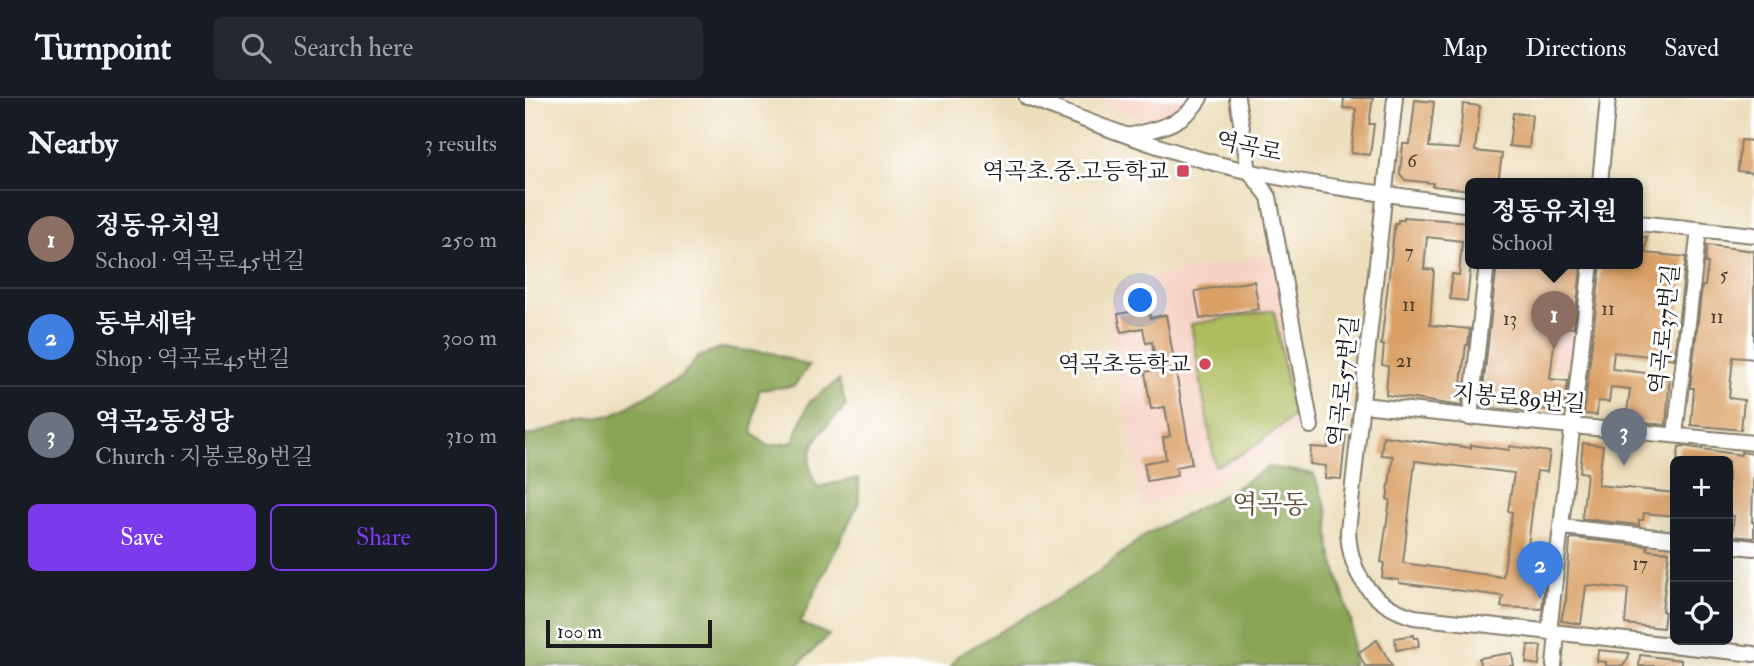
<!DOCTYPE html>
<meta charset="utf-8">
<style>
:root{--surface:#171b24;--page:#242831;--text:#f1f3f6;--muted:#9ea1a6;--line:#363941;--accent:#7c3aed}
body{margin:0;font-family:"IM FELL Double Pica","Noto Serif KR",serif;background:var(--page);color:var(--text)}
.controls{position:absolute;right:21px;bottom:21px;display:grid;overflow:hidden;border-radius:10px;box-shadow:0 7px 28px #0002}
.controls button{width:63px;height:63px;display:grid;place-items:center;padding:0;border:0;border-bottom:2px solid var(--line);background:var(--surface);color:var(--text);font:35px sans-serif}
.scale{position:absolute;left:21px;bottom:18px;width:166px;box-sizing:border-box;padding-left:7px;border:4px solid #1c1c1c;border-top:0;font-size:19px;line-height:24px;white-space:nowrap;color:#1c1c1c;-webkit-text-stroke:5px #fff;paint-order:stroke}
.you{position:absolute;left:616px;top:203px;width:24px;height:24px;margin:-18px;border:5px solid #fff;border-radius:50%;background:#1a73e8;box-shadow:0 0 0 10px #1a73e833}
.badge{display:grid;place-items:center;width:46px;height:46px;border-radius:50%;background:var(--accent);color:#fff;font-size:23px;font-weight:700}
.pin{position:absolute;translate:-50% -58px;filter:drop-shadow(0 2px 4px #0008)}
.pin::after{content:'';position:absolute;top:37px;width:24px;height:21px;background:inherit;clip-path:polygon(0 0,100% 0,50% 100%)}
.popup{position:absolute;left:940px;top:80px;width:178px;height:91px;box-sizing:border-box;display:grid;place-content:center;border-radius:10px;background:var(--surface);filter:drop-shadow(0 2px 5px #0005);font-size:23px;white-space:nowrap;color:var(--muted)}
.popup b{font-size:26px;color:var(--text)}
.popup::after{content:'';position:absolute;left:50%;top:100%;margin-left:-14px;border:14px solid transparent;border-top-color:var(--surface)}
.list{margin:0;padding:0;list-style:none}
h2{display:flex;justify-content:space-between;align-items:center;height:91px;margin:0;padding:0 28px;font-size:30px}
h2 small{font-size:23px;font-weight:400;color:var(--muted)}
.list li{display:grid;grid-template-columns:46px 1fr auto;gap:21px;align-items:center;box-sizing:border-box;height:98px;padding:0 28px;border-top:2px solid var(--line)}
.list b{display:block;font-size:26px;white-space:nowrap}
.list p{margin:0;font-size:23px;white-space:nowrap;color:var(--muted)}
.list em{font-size:23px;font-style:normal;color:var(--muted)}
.actions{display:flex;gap:14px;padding:21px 28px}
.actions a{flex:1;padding:16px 0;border:2px solid var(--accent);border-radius:10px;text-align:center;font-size:24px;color:var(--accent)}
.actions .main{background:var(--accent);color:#fff}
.icon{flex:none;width:38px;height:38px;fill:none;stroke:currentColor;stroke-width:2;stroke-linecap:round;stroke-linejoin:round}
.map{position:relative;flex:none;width:1229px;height:568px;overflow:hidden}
header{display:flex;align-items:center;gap:42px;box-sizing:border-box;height:98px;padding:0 35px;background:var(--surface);border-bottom:2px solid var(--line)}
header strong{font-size:33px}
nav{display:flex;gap:38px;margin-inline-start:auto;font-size:24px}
.search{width:490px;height:63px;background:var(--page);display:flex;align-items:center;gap:18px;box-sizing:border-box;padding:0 24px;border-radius:10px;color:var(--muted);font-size:26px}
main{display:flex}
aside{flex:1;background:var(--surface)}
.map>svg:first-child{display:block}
.built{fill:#f6d2c4}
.green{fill:#aebc5e;stroke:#656c3d;stroke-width:2}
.forest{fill:#8aa455;stroke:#536038;stroke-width:2}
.building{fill:#daa066;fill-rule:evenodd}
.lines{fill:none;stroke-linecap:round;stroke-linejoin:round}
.minor-casing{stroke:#847d6c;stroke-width:18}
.minor{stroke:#fff;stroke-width:14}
.poi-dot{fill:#d1495b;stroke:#fff;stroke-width:2.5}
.labels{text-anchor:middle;stroke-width:6;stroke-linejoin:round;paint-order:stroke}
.number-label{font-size:19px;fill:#4c3d2e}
.street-label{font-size:23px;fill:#1c1c1c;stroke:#fff}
.poi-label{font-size:23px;fill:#1c1c1c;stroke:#fff;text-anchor:end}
.quarter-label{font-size:26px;fill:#5e4a36;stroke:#fff}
</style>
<header>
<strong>Turnpoint</strong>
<div class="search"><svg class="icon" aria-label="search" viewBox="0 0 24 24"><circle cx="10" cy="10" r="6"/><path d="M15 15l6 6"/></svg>Search here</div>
<nav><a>Map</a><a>Directions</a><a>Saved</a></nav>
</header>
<main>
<aside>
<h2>Nearby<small>3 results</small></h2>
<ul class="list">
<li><span class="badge" style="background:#8d6e63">1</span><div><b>정동유치원</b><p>School · 역곡로45번길</p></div><em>250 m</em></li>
<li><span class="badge" style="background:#3f7fe0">2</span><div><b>동부세탁</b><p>Shop · 역곡로45번길</p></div><em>300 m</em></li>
<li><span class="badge" style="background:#6b7280">3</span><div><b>역곡2동성당</b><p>Church · 지봉로89번길</p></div><em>310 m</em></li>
</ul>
<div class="actions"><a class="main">Save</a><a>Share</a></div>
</aside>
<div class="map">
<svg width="1229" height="568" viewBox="0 0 1229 568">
<rect width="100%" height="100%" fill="#fff"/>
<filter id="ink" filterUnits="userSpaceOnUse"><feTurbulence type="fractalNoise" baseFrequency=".0143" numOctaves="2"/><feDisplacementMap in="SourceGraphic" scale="14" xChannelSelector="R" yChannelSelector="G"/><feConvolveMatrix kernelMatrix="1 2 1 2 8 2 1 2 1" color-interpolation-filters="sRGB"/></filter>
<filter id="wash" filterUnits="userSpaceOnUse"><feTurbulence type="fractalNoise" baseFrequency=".00686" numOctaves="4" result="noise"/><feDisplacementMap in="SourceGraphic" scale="28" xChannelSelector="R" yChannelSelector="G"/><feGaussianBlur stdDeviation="1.57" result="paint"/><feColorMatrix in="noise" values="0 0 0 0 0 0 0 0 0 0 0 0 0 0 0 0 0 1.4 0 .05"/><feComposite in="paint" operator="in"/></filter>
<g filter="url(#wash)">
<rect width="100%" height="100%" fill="#ecdebb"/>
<!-- built -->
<path class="built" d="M 565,0 L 662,0 L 649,16 L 621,22 Z
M 749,156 L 778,324 L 737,357 L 682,388 L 617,409 L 582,209 L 595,185 Z
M 1010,228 L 1052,233 L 1048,273 L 1006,269 Z"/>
<!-- green -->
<path class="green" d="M 749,212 L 768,318 C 744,337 720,358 690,368 L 666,226 Z"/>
<!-- forest -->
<path class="forest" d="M 195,250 L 247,255 L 284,268 L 269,288 L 234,292 L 227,335 L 243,348 L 268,344 L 284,304 L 314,282 L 321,308 C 297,333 272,352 292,389 L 334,380 L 334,404 L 275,525 L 304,537 L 272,568 L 0,568 L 0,337 L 3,338 L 58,321 L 88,317 L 157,278 L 173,259 Z
M 744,369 L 789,376 L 803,414 L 805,451 L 827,527 L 828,568 L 426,568 L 431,559 L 536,498 L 573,474 L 620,437 L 702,395 Z"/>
<g id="blocks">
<!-- building -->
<path class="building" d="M 819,0 L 848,0 L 844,26 L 849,26 L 845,57 L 826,55 L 831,11 L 818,10 Z
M 890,2 L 909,4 L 904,49 L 934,51 L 938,6 L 955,8 L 950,53 L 977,56 L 973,85 L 945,85 L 945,92 L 907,88 L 908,85 L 880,82 L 875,76 L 878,46 L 885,46 Z
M 988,15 L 1007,17 L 1004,50 L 984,48 Z
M 1216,42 L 1229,43 L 1229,75 L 1213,73 Z
M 879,119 L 945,124 L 946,165 L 942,203 L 925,201 L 927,176 L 934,177 L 937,143 L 902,139 L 899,171 L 909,172 L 905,227 L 945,231 L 943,247 L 941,247 L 936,285 L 939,285 L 937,308 L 861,297 L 863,268 L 857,267 L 859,247 L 856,247 L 870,125 L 873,125 L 873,122 L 879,122 Z
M 1113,139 L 1122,139 L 1120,155 L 1161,159 L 1149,261 L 1089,254 L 1087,271 L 1145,278 L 1141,327 L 1101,323 L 1105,291 L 1086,289 L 1084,304 L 1073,303 L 1072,317 L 1059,316 L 1076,165 L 1113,165 Z
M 1182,147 L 1229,153 L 1229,261 L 1208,259 L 1204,300 L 1219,302 L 1216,332 L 1166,327 L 1169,290 L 1165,290 L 1177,188 L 1180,188 L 1183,165 L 1180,165 Z
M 972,165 L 1011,165 L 1056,170 L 1049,230 L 1031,228 L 1025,281 L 1043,283 L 1039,313 L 1013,311 L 1012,313 L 987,312 L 956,309 Z
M 729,183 L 734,211 L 675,221 L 670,193 Z
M 623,211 L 625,220 L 641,217 L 667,366 L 651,369 L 652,378 L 622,383 L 619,365 L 641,361 L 638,340 L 645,338 L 640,309 L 626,311 L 620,274 L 630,272 L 629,268 L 631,268 L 627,244 L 621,245 L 618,230 L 596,234 L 593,216 Z
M 805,334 L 821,335 L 816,381 L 800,380 L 801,368 L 785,366 L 786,349 L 803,350 Z
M 858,338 L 946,350 L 946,347 L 984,352 L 985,348 L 1025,354 L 1022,374 L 1012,373 L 1002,456 L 1023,459 L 1017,511 L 976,509 L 978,498 L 874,485 L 874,482 L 857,480 L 859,465 L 856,464 L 865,402 L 862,401 L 868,358 L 856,357 ZM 890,363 L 989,375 L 983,413 L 987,414 L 978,479 L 878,465 Z
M 1058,345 L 1078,348 L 1073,387 L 1150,395 L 1150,418 L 1119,415 L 1118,422 L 1114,422 L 1114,427 L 1057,421 L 1062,375 L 1055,374 Z
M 1158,348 L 1216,357 L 1216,354 L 1229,356 L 1227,424 L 1229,424 L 1229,440 L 1207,438 L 1209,418 L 1203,417 L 1203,363 L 1152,363 L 1154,349 Z
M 1047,440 L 1123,448 L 1122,452 L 1144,454 L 1137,513 L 1140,514 L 1138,530 L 1100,526 L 1103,491 L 1063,487 L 1061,488 L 1056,526 L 1036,523 L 1041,501 L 1045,442 Z
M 889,537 L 889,540 L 893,540 L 894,549 L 871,552 L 870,540 Z
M 852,542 L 867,568 L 840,568 L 833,555 Z
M 1003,547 L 1016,548 L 1014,567 L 1001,565 Z
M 1073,552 L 1104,555 L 1103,561 L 1098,568 L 1081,568 L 1081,564 L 1072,563 Z
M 987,555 L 989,568 L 955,568 L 954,560 Z
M 1115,557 L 1156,562 L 1156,568 L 1114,568 Z"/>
</g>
</g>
<g filter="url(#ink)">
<use href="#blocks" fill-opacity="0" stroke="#847d6c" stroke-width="2"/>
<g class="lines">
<!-- minor casing -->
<g class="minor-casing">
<path id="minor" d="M 502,0 C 560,22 618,45 678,62 C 764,86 856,95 945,107
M 712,0 L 724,73 L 744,99 L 786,328
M 870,0 L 823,433 C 825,477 847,507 889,519 L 1229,556
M 603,38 C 631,31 659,27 675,0
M 1075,85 L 1083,0
M 1113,125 L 1229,137
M 838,307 C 968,322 1099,332 1229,345
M 945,320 L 962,165
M 1150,337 L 1174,131
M 1037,429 L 1150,441
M 1203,447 L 1229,450
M 1024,534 L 1066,165
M 1029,568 L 1032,535"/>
</g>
<!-- minor -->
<use href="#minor" class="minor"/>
</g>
</g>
<!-- markers -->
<g class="poi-dot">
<rect x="651" y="66" width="14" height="14" rx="3.5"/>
<circle cx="680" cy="266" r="7"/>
</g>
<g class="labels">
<!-- number labels -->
<g class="number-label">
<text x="887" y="69">6</text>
<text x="884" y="160">7</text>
<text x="1199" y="183">5</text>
<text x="884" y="213">11</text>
<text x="1083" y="217">11</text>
<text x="1192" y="225">11</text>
<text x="985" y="227">13</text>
<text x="879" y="269">21</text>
<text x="1115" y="472">17</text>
</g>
<!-- street labels -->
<g class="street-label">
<text transform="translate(724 48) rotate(12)" y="8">역곡로</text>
<text transform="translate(1139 231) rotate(-84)" y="8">역곡로37번길</text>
<text transform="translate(818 283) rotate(-84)" y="8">역곡로57번길</text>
<text transform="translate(994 300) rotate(5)" y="8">지봉로89번길</text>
</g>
<!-- poi labels -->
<g class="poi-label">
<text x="644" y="81">역곡초.중.고등학교</text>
<text x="666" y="274">역곡초등학교</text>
</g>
<!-- quarter labels -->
<g class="quarter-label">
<text x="745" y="415">역곡동</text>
</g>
</g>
</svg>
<div class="controls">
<button>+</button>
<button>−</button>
<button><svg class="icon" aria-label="locate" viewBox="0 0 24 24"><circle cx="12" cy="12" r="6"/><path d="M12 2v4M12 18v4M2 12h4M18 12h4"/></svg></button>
</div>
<div class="scale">100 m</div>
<div class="you"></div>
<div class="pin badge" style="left:1029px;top:251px;background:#8d6e63">1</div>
<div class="popup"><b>정동유치원</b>School</div>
<div class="pin badge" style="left:1015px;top:501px;background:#3f7fe0">2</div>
<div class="pin badge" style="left:1099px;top:368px;background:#6b7280">3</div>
</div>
</main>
